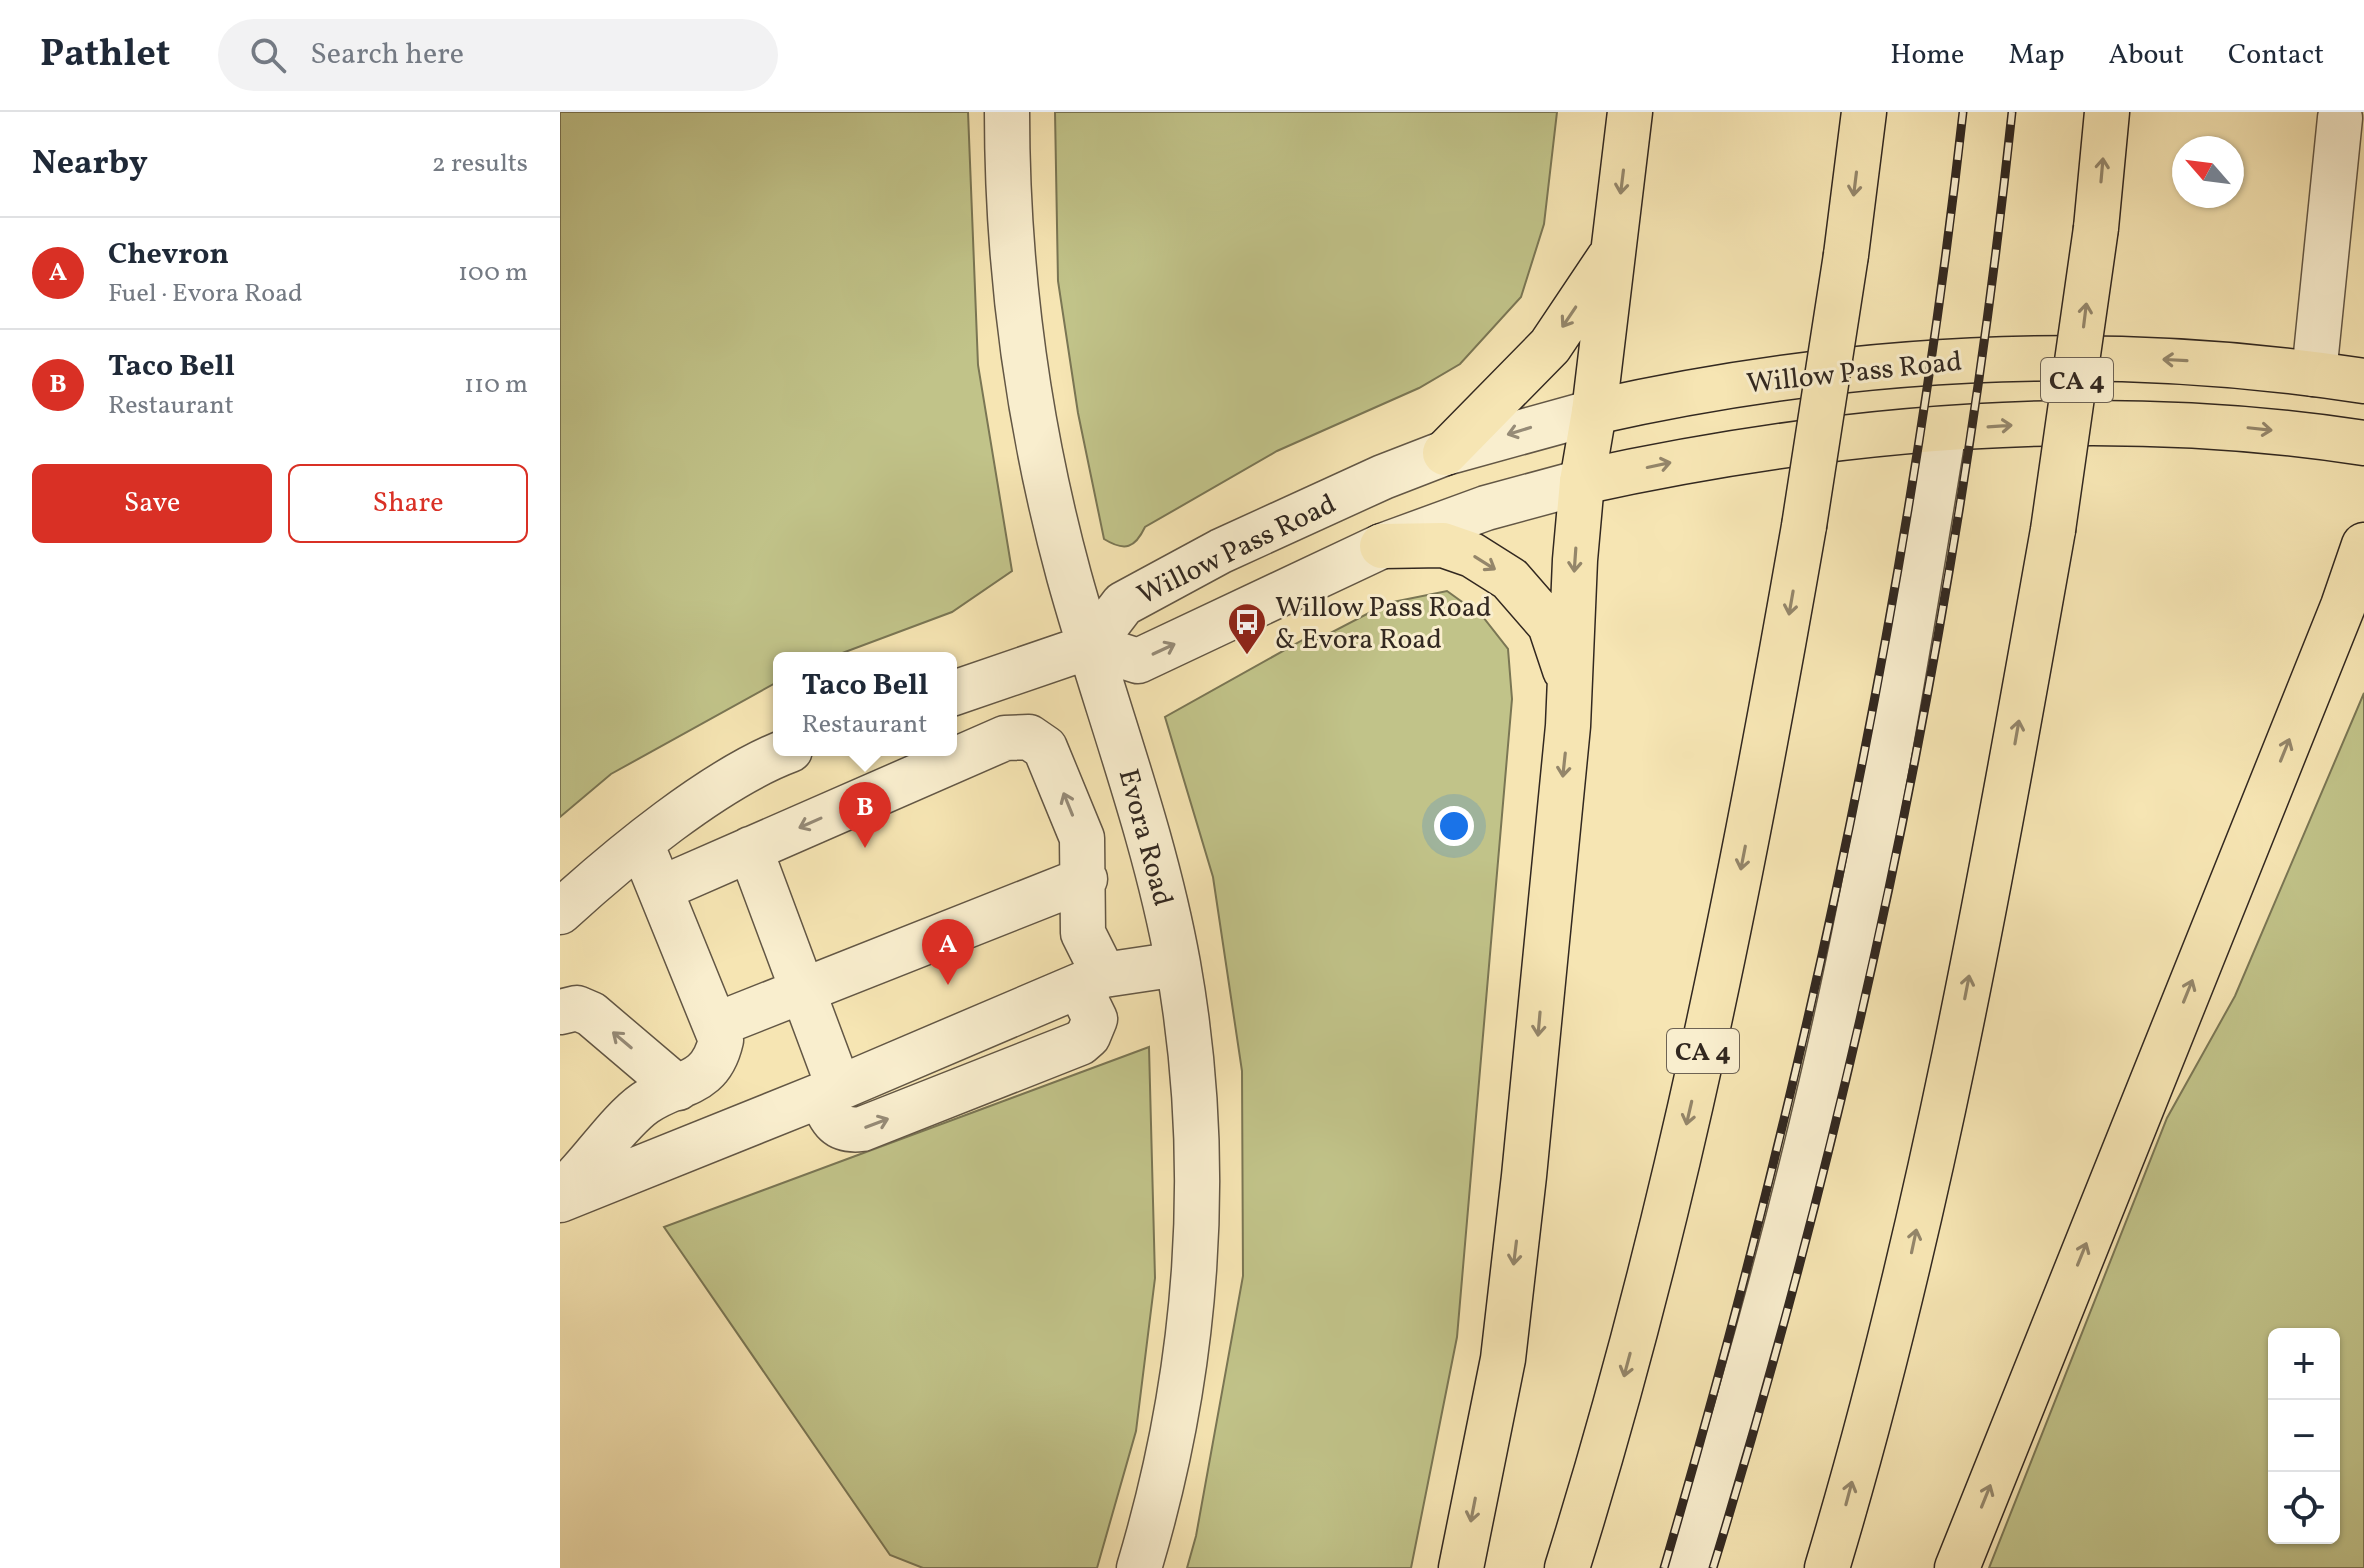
<!DOCTYPE html>
<meta charset="utf-8">
<style>
:root{--surface:#fff;--page:#f2f2f3;--text:#1f2937;--muted:#747a83;--line:#e0e1e3;--accent:#d93025}
body{margin:0;font-family:Vollkorn,serif;background:var(--page);color:var(--text)}
.controls{position:absolute;right:24px;bottom:24px;display:grid;overflow:hidden;border-radius:12px;box-shadow:0 2px 6px #0004}
.controls button{width:72px;height:72px;display:grid;place-items:center;padding:0;border:0;border-bottom:2px solid var(--line);background:var(--surface);color:var(--text);font:40px sans-serif}
.compass{position:absolute;left:1612px;top:24px;width:72px;height:72px;border-radius:50%;background:var(--surface);box-shadow:0 2px 6px #0004;rotate:298deg}
.you{position:absolute;left:894px;top:714px;width:28px;height:28px;margin:-20px;border:6px solid #fff;border-radius:50%;background:#1a73e8;box-shadow:0 0 0 12px #1a73e833}
.badge{display:grid;place-items:center;width:52px;height:52px;border-radius:50%;background:var(--accent);color:#fff;font-size:26px;font-weight:700}
.pin{position:absolute;translate:-50% -66px;filter:drop-shadow(0 2px 4px #0008)}
.pin::after{content:'';position:absolute;top:42px;width:28px;height:24px;background:inherit;clip-path:polygon(0 0,100% 0,50% 100%)}
.popup{position:absolute;left:213px;top:540px;width:184px;height:104px;box-sizing:border-box;display:grid;place-content:center;border-radius:12px;background:var(--surface);filter:drop-shadow(0 2px 6px #0005);font-size:26px;white-space:nowrap;color:var(--muted)}
.popup b{font-size:30px;color:var(--text)}
.popup::after{content:'';position:absolute;left:50%;top:100%;margin-left:-16px;border:16px solid transparent;border-top-color:var(--surface)}
.list{margin:0;padding:0;list-style:none}
h2{display:flex;justify-content:space-between;align-items:center;height:104px;margin:0;padding:0 32px;font-size:34px}
h2 small{font-size:26px;font-weight:400;color:var(--muted)}
.list li{display:grid;grid-template-columns:52px 1fr auto;gap:24px;align-items:center;box-sizing:border-box;height:112px;padding:0 32px;border-top:2px solid var(--line)}
.list b{display:block;font-size:30px;white-space:nowrap}
.list p{margin:0;font-size:26px;white-space:nowrap;color:var(--muted)}
.list em{font-size:26px;font-style:normal;color:var(--muted)}
.actions{display:flex;gap:16px;padding:24px 32px}
.actions a{flex:1;padding:18px 0;border:2px solid var(--accent);border-radius:12px;text-align:center;font-size:28px;color:var(--accent)}
.actions .main{background:var(--accent);color:#fff}
.icon{flex:none;width:44px;height:44px;fill:none;stroke:currentColor;stroke-width:2;stroke-linecap:round;stroke-linejoin:round}
.map{position:relative;flex:none;width:1804px;height:1456px;overflow:hidden}
header{display:flex;align-items:center;gap:48px;box-sizing:border-box;height:112px;padding:0 40px;background:var(--surface);border-bottom:2px solid var(--line)}
header strong{font-size:38px}
nav{display:flex;gap:44px;margin-inline-start:auto;font-size:28px}
.search{width:560px;height:72px;background:var(--page);display:flex;align-items:center;gap:20px;box-sizing:border-box;padding:0 28px;border-radius:44px;color:var(--muted);font-size:30px}
main{display:flex}
aside{flex:1;background:var(--surface)}
.map>svg:first-child{display:block}
.green{fill:#c1c389;stroke:#7a7654;stroke-width:2;fill-rule:evenodd}
.lines{fill:none;stroke-linecap:round;stroke-linejoin:round}
.minor-casing{stroke:#635745;stroke-width:47}
.major-casing{stroke:#322820;stroke-width:47}
.highway-casing{stroke:#322820;stroke-width:47}
.minor{stroke:#f9eece;stroke-width:44}
.major{stroke:#f6e5b3;stroke-width:44}
.highway{stroke:#f6e5b3;stroke-width:44}
.rail-casing{stroke:#322820;stroke-width:9}
.rail{stroke:#f9eece;stroke-width:6;stroke-dasharray:18;stroke-linecap:butt}
.highway-bridge-casing{stroke:#322820;stroke-width:47;stroke-linecap:butt}
.highway-bridge{stroke:#f6e5b3;stroke-width:44}
.oneway{stroke:#94866a}
.oneway2{stroke:#968b77}
.labels{text-anchor:middle;stroke-width:6;stroke-linejoin:round;paint-order:stroke}
.shield{fill:#f9eece;stroke:#6e6354;stroke-width:2}
.shield-label{font-size:26px;font-weight:bold;fill:#322820}
.street-label{font-size:28px;fill:#322820;stroke:#f9eece}
.poi-label{font-size:28px;fill:#322820;stroke:#f9eece;text-anchor:start}
</style>
<header>
<strong>Pathlet</strong>
<div class="search"><svg class="icon" aria-label="search" viewBox="0 0 24 24"><circle cx="10" cy="10" r="6"/><path d="M15 15l6 6"/></svg>Search here</div>
<nav><a>Home</a><a>Map</a><a>About</a><a>Contact</a></nav>
</header>
<main>
<aside>
<h2>Nearby<small>2 results</small></h2>
<ul class="list">
<li><span class="badge">A</span><div><b>Chevron</b><p>Fuel · Evora Road</p></div><em>100 m</em></li>
<li><span class="badge">B</span><div><b>Taco Bell</b><p>Restaurant</p></div><em>110 m</em></li>
</ul>
<div class="actions"><a class="main">Save</a><a>Share</a></div>
</aside>
<div class="map">
<svg width="1804" height="1456" viewBox="0 0 1804 1456">
<rect width="100%" height="100%" fill="#f6e5b3"/>
<filter id="stains"><feTurbulence type="fractalNoise" baseFrequency=".0025" numOctaves="4"/><feColorMatrix values="0 0 0 0 .2 0 0 0 0 .09 0 0 0 0 .02 0 0 0 .5 -.17"/></filter>
<radialGradient id="worn" r=".72"><stop offset=".6" stop-color="#630" stop-opacity="0"/><stop offset="1" stop-color="#630" stop-opacity=".3"/></radialGradient>
<!-- green -->
<path class="green" d="M 0,0 L 408,0 L 418,253 L 452,459 L 392,500 L 269,546 L 219,546 L 219,569 L 51,662 L 0,705 Z
M 495,0 L 997,0 L 984,112 L 961,185 L 900,252 L 859,276 L 717,339 L 585,415 C 575,436 565,440 544,427 L 518,301 L 498,169 Z
M 887,479 L 923,505 L 948,537 L 952,587 L 897,1225 L 851,1456 L 627,1456 L 636,1424 L 683,1164 L 682,959 L 653,765 L 605,605 L 748,525 L 759,527 L 828,491 Z
M 1804,581 L 1804,1456 L 1429,1456 L 1607,1006 L 1675,884 ZM 1774,1222 L 1774,1426 L 1714,1426 L 1714,1222 Z
M 589,935 L 595,1166 L 576,1319 L 537,1456 L 363,1456 L 330,1443 L 104,1115 Z"/>
<g class="lines">
<!-- minor casing -->
<g class="minor-casing">
<path id="minor" d="M 447,0 C 447,157 468,313 509,464 C 545,594 594,719 618,852 C 654,1054 638,1260 579,1456
M 1754,262 L 1780,6
M 531,534 L 563,492 L 661,439 L 823,365 L 885,341 L 1034,300
M 531,534 L 578,549 L 822,434 L 926,396 L 1022,370
M 391,582 L 531,534
M 190,737 L 279,976
M 100,777 L 445,626 L 469,625 L 485,636 L 522,726 L 523,821 L 544,863
M 0,800 C 59,746 155,666 230,638
M 0,900 L 17,896 L 31,902 L 118,976
M 156,913 L 525,767
M 261,984 C 271,1007 275,1020 302,1017 L 520,931 L 528,924 L 535,907 L 519,874
M 23,1078 L 17,1064 C 37,1043 62,1007 85,991 C 118,968 150,976 161,928 L 81,731
M 0,1088 L 279,976 L 544,863 L 618,852
M 1129,1456 C 1191,1256 1246,1053 1289,848 C 1326,672 1355,495 1384,318"/>
</g>
<!-- major casing -->
<g class="major-casing">
<path id="major" d="M 1034,300 C 1289,243 1545,229 1804,269
M 1022,370 C 1278,314 1544,291 1804,331"/>
</g>
<!-- highway casing -->
<g class="highway-casing">
<path id="highway" d="M 1536,116 L 1547,0
M 1286,143 L 1304,0
M 885,341 L 990,234 L 1049,146
M 822,434 L 883,433 L 912,443 L 950,467 L 990,513 L 1005,558
M 901,1456 L 943,1247 L 964,1064 L 1008,614 L 1015,448 L 1022,370 L 1034,300 L 1070,0
M 1007,1456 C 1114,1115 1183,765 1244,414
M 1267,1456 C 1369,1117 1431,767 1493,418
M 1397,1456 L 1783,494 L 1804,433"/>
</g>
<!-- minor -->
<use href="#minor" class="minor"/>
<!-- major -->
<use href="#major" class="major"/>
<!-- highway -->
<use href="#highway" class="highway"/>
<!-- rail casing -->
<g class="rail-casing">
<path id="rail" d="M 1104,1456 C 1244,979 1348,494 1403,0
M 1153,1456 C 1298,983 1400,492 1452,0"/>
</g>
<!-- rail -->
<use href="#rail" class="rail"/>
<!-- highway-bridge casing -->
<g class="highway-bridge-casing">
<path id="highway-bridge" d="M 1244,414 L 1286,143
M 1493,418 L 1536,116"/>
</g>
<!-- highway-bridge -->
<use href="#highway-bridge" class="highway-bridge"/>
</g>
<!-- one-way arrows -->
<defs><path id="oneway-shaft" d="M-6 0H5M1.5-3L5.5 0L1.5 3" fill="none" stroke-width="1.6" stroke-linecap="round" stroke-linejoin="round" transform="scale(2)"/></defs>
<g class="oneway">
<use href="#oneway-shaft" transform="translate(1542 58) rotate(-85)"/>
<use href="#oneway-shaft" transform="translate(1062 70) rotate(97)"/>
<use href="#oneway-shaft" transform="translate(1295 72) rotate(97)"/>
<use href="#oneway-shaft" transform="translate(1525 203) rotate(-83)"/>
<use href="#oneway-shaft" transform="translate(1009 205) rotate(124)"/>
<use href="#oneway-shaft" transform="translate(1615 248) rotate(-177)"/>
<use href="#oneway-shaft" transform="translate(1440 314) rotate(-4)"/>
<use href="#oneway-shaft" transform="translate(1700 317) rotate(6)"/>
<use href="#oneway-shaft" transform="translate(1099 353) rotate(-12)"/>
<use href="#oneway-shaft" transform="translate(1015 448) rotate(94)"/>
<use href="#oneway-shaft" transform="translate(925 451) rotate(32)"/>
<use href="#oneway-shaft" transform="translate(1231 491) rotate(100)"/>
<use href="#oneway-shaft" transform="translate(1457 620) rotate(-80)"/>
<use href="#oneway-shaft" transform="translate(1725 638) rotate(-68)"/>
<use href="#oneway-shaft" transform="translate(1004 653) rotate(96)"/>
<use href="#oneway-shaft" transform="translate(1183 746) rotate(101)"/>
<use href="#oneway-shaft" transform="translate(1407 875) rotate(-79)"/>
<use href="#oneway-shaft" transform="translate(1628 879) rotate(-68)"/>
<use href="#oneway-shaft" transform="translate(979 912) rotate(95)"/>
<use href="#oneway-shaft" transform="translate(1129 1001) rotate(103)"/>
<use href="#oneway-shaft" transform="translate(1354 1129) rotate(-78)"/>
<use href="#oneway-shaft" transform="translate(955 1141) rotate(97)"/>
<use href="#oneway-shaft" transform="translate(1522 1142) rotate(-68)"/>
<use href="#oneway-shaft" transform="translate(1067 1253) rotate(105)"/>
<use href="#oneway-shaft" transform="translate(1289 1381) rotate(-75)"/>
<use href="#oneway-shaft" transform="translate(1426 1384) rotate(-68)"/>
<use href="#oneway-shaft" transform="translate(913 1398) rotate(101)"/>
</g>
<g class="oneway2">
<use href="#oneway-shaft" transform="translate(959 319) rotate(163)"/>
<use href="#oneway-shaft" transform="translate(604 537) rotate(-25)"/>
<use href="#oneway-shaft" transform="translate(508 692) rotate(-112)"/>
<use href="#oneway-shaft" transform="translate(250 711) rotate(156)"/>
<use href="#oneway-shaft" transform="translate(62 928) rotate(-140)"/>
<use href="#oneway-shaft" transform="translate(317 1011) rotate(-21)"/>
</g>
<!-- icons -->
<defs>
<g id="bus-pin" transform="scale(2)"><path d="M0 17L-7.5 6A9.5 9.5 0 1 1 7.5 6Z" fill="#8f2418" stroke="#f9eece"/><path d="M-5-6H5V4H4V6H2V4H-2V6H-4V4H-5ZM-3.5-4V0h7V-4ZM-3.5 1.2v1.5H-2V1.2ZM2 1.2v1.5H3.5V1.2Z" fill="#fff"/></g>
</defs>
<g fill-rule="evenodd">
<use href="#bus-pin" x="687" y="510"/>
</g>
<g class="labels">
<!-- shield labels -->
<g class="shield">
<rect x="1481" y="246" width="72" height="44" rx="6"/>
<rect x="1107" y="917" width="72" height="44" rx="6"/>
</g>
<g class="shield-label">
<text x="1517" y="277">CA 4</text>
<text x="1143" y="948">CA 4</text>
</g>
<!-- street labels -->
<g class="street-label">
<text transform="translate(1294 259) rotate(-6)" y="10">Willow Pass Road</text>
<text transform="translate(676 436) rotate(-26)" y="10">Willow Pass Road</text>
<text transform="translate(587 725) rotate(75)" y="10">Evora Road</text>
</g>
<!-- poi labels -->
<g class="poi-label">
<text x="715" y="504">Willow Pass Road<tspan x="715" dy="32">&amp; Evora Road</tspan></text>
</g>
</g>
<rect width="100%" height="100%" filter="url(#stains)"/>
<rect width="100%" height="100%" fill="url(#worn)"/>
</svg>
<div class="controls">
<button>+</button>
<button>−</button>
<button><svg class="icon" aria-label="locate" viewBox="0 0 24 24"><circle cx="12" cy="12" r="6"/><path d="M12 2v4M12 18v4M2 12h4M18 12h4"/></svg></button>
</div>
<svg class="compass" viewBox="-18 -18 36 36"><path d="M0-13l5 13h-10z" fill="#e53935"/><path d="M0 13l5-13h-10z" fill="#747a83"/></svg>
<div class="you"></div>
<div class="pin badge" style="left:388px;top:873px">A</div>
<div class="pin badge" style="left:305px;top:736px">B</div>
<div class="popup"><b>Taco Bell</b>Restaurant</div>
</div>
</main>
